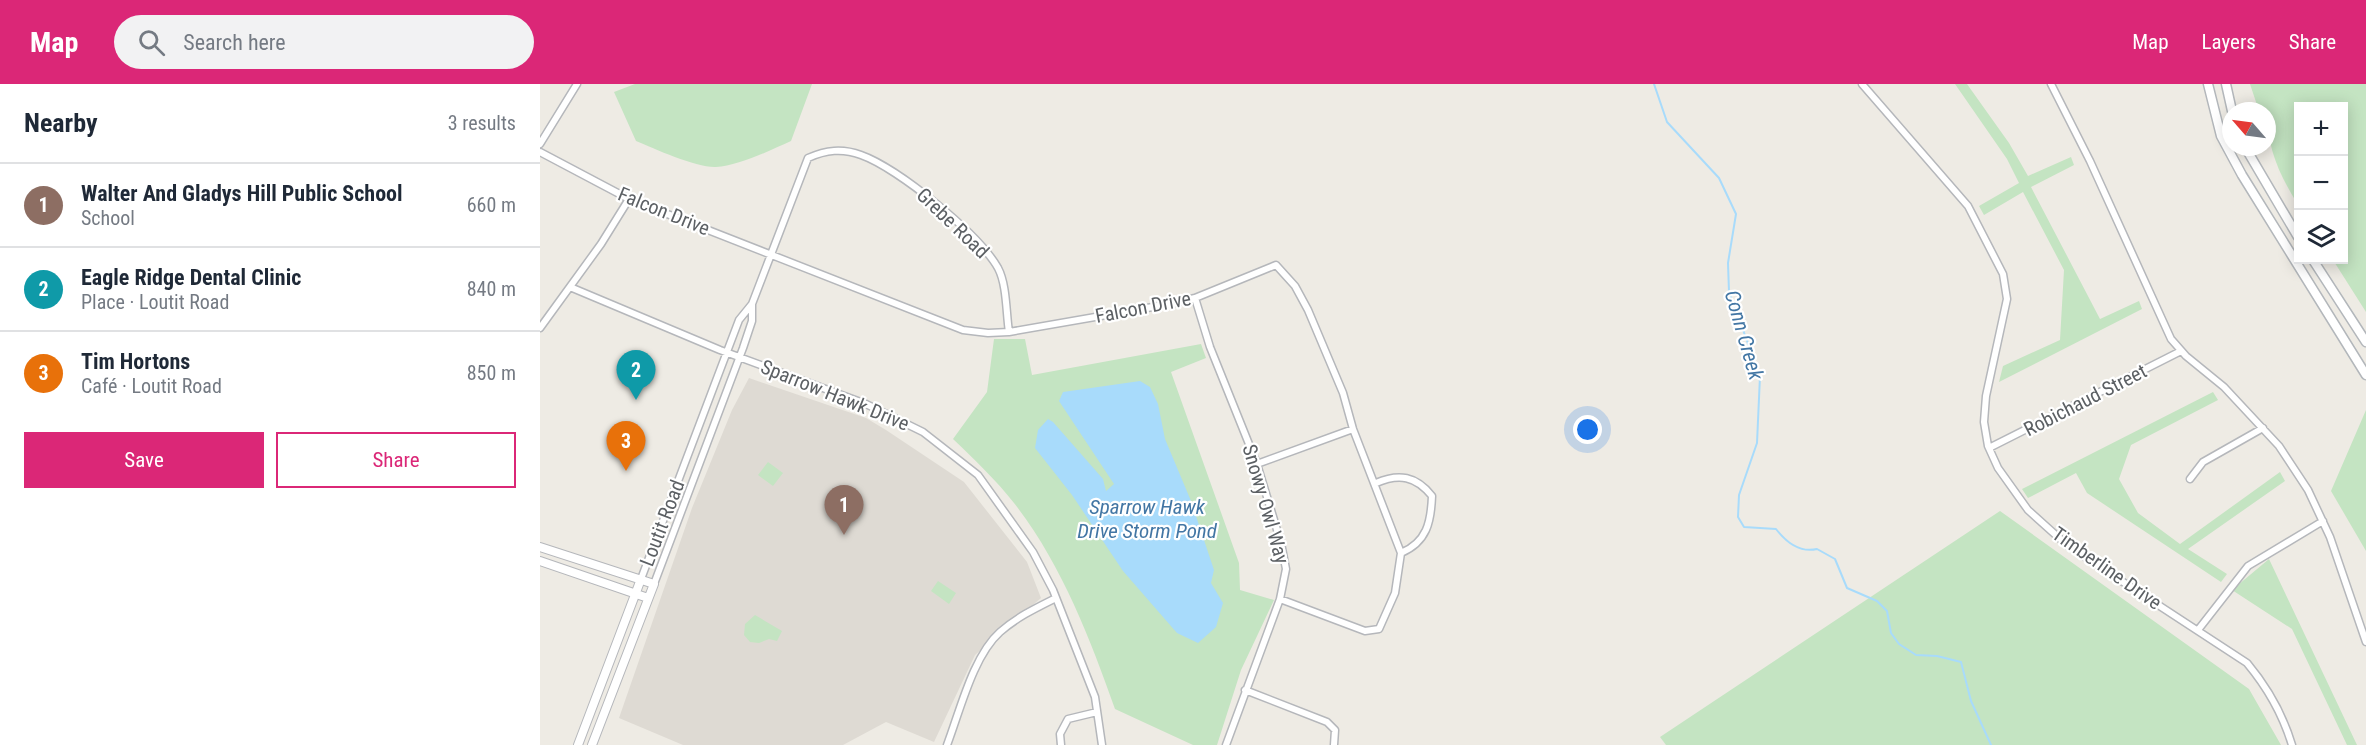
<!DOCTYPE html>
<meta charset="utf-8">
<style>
:root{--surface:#fff;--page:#f2f2f3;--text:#1f2937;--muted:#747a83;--line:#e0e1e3;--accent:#db2777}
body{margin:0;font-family:"Roboto Condensed",sans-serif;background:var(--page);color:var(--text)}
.controls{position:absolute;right:18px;top:18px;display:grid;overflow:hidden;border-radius:0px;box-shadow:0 3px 15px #0003}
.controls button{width:54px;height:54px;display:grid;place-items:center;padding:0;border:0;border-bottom:2px solid var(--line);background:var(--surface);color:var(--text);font:30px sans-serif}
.compass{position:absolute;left:1682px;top:18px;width:54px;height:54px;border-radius:50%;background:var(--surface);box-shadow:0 3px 15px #0003;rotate:298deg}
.you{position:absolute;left:1048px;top:346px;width:21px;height:21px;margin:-15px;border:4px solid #fff;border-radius:50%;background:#1a73e8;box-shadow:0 0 0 9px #1a73e833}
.badge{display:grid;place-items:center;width:39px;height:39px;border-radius:50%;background:var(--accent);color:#fff;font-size:20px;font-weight:700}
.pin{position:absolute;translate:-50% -50px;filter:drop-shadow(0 2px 3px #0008)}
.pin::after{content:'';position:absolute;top:32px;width:21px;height:18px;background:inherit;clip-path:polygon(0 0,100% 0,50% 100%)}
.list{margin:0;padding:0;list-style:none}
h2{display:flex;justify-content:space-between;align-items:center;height:78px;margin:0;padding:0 24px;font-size:26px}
h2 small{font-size:20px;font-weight:400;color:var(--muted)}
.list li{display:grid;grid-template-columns:39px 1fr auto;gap:18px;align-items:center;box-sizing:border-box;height:84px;padding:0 24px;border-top:2px solid var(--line)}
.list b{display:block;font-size:22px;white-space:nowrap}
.list p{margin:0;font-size:20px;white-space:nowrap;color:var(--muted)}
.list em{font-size:20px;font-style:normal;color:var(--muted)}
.actions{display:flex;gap:12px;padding:18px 24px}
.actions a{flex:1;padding:14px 0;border:2px solid var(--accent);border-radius:0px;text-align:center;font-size:21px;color:var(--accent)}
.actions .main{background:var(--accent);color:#fff}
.icon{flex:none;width:33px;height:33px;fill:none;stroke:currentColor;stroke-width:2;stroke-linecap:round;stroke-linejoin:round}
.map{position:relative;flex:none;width:1826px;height:661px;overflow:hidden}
header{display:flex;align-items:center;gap:36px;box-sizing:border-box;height:84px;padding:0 30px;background:var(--accent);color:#fff}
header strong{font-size:28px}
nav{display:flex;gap:33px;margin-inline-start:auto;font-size:21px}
.search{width:420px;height:54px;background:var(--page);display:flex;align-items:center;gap:15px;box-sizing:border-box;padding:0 21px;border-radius:33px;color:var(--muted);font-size:22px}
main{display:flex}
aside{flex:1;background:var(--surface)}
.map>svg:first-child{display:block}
.education{fill:#dedad3}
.green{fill:#c4e4c2}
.water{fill:#a8dbfb}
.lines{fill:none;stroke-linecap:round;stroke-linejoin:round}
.stream{stroke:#a8dbfb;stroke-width:2}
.minor-casing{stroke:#b5b7bb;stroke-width:9}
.tertiary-casing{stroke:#b5b7bb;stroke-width:10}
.secondary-casing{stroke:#b3b7bb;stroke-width:11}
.minor{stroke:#fff;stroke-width:6}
.tertiary{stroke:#fff;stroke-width:8}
.secondary{stroke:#fff;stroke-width:8}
.labels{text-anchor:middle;stroke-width:4.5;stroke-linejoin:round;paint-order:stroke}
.street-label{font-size:20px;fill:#5c6064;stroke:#fff}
.water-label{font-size:21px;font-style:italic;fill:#4276a4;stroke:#fff}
</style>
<header>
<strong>Map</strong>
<div class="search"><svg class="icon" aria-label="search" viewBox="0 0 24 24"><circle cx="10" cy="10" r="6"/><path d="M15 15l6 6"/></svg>Search here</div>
<nav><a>Map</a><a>Layers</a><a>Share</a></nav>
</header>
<main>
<aside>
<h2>Nearby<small>3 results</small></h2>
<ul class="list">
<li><span class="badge" style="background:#8d6e63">1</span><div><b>Walter And Gladys Hill Public School</b><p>School</p></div><em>660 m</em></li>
<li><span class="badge" style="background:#0f9aa8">2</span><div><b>Eagle Ridge Dental Clinic</b><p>Place · Loutit Road</p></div><em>840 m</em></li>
<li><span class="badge" style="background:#e8710a">3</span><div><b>Tim Hortons</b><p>Café · Loutit Road</p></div><em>850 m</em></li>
</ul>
<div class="actions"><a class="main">Save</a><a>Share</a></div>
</aside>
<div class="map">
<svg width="1826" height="661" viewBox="0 0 1826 661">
<rect width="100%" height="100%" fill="#eeebe4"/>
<!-- education -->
<path class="education" d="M 209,294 L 326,334 L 346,346 L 424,398 L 487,478 L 501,514 L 435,571 L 394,658 L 346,638 L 303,661 L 143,661 L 79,634 L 152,424 L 192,326 Z"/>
<!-- green -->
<path class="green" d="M 95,0 L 272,0 L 251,57 C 231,66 198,82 176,83 C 157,84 115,65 96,57 L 74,8 Z
M 1415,0 L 1427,0 L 1469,59 L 1488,92 L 1531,73 L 1534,81 L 1491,103 L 1560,235 L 1599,217 L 1602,225 L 1459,298 L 1463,282 L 1520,256 L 1524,186 L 1483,108 L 1444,131 L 1439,122 L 1479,99 L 1467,75 Z
M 1710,0 L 1826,0 L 1826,228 L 1793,176 L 1804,176 L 1804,22 L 1758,22 L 1758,121 C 1739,90 1727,64 1727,27 L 1719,27 Z
M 454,255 L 485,255 L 492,291 L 661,260 L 666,274 L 631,288 L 699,479 L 700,506 L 734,516 L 701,586 L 677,661 L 653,661 L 575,625 C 550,554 521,479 474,419 C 456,396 434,375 413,355 L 447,308 Z
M 1673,308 L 1678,316 L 1591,361 L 1579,395 L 1598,429 L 1640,460 L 1740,388 L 1745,397 L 1648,465 L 1687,490 L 1681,498 L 1547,409 L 1536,389 L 1488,414 L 1482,405 Z
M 1826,326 L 1826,467 L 1791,407 Z
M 228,378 L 243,389 L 233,402 L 218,391 Z
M 1460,427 L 1709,605 L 1741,661 L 1126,661 L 1120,653 Z
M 1729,475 L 1817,661 L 1807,661 L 1752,545 L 1692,506 Z
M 398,497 L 416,509 L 409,520 L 391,507 Z
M 215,531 L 242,547 L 237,557 L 229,555 L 219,559 L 210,558 L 204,551 L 205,540 Z"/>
<!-- water -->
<path class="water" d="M 600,297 L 610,303 L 618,320 L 625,355 L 651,417 L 674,486 L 671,499 L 683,519 L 676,543 L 658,559 L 637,549 L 583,487 L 532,411 L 495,364 L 498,346 L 508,335 L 513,338 L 563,395 L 566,407 L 574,400 L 519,317 L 523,308 Z"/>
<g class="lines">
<!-- stream -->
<path class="stream" d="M 1114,0 L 1127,38 L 1179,94 L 1196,130 L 1188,179 L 1189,208 L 1220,292 L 1217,359 L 1199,411 L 1198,433 L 1204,443 L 1236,445 C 1246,458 1260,469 1277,465 L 1295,475 L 1307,504 L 1337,517 L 1347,527 L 1351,549 L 1359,560 L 1376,571 L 1397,572 L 1421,578 L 1431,617 L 1451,661"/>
<!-- minor casing -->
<g class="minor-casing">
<path id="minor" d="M 1322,0 L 1428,122 L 1463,190 L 1467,215 L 1446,312 L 1444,338 L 1448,362 L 1458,384 L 1488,426 L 1528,462 L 1707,579 C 1727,603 1743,631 1752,661
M 1511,0 L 1550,77 L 1631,255 L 1646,272 L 1684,303 L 1739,362 L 1768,406 L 1790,453 L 1826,558
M 0,60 L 37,0
M 0,68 L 89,115 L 423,246 L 448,249 L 469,248 L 630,220 L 655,214 L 736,181 L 755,202 L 768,226 L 803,309 L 813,345 L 861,469 L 855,509 L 839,545 L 825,547 L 740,515
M 30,203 L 180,266 L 326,320 L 383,348 L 438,391 L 493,468 L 513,506 L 555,613 L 562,661
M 655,214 L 670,263 L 717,380 L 741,459 L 746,485 L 740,515 L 686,661
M 0,244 L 61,160 L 89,115
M 1449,364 L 1641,267
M 717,380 L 813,345
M 1650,395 L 1663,378 L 1723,344
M 836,399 C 859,389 876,392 892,412 C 891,438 887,458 861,469
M 101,495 L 199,236 L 212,220 L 268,74 C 286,66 302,64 321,71 C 358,84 439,150 458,184 C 467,201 466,229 469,248
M 114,500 L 203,264 L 212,237 L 212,220
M 1658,546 L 1708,482 L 1783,437
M 705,606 L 787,638 L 795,646 L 794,661
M 407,661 C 420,627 433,572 460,548 C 477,533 496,524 516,514
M 521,661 L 520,650 L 528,635 L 557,628"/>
</g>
<!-- tertiary casing -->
<g class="tertiary-casing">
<path id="tertiary" d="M 0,463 L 114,500 L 52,661
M 0,477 L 108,514
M 38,661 L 101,495"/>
</g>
<!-- secondary casing -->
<g class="secondary-casing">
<path id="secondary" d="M 1668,0 L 1681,52 L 1702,91 L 1826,291
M 1686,0 L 1692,27
M 1705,63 L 1758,153
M 1773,176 L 1826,258"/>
</g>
<!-- minor -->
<use href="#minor" class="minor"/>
<!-- tertiary -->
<use href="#tertiary" class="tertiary"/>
<!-- secondary -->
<use href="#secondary" class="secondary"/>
</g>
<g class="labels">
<!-- street labels -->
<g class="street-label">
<text transform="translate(124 127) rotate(22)" y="7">Falcon Drive</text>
<text transform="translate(413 139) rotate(44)" y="7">Grebe Road</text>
<text transform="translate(603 223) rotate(-11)" y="7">Falcon Drive</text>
<text transform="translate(295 311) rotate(22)" y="7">Sparrow Hawk Drive</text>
<text transform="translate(1545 316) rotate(-27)" y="7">Robichaud Street</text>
<text transform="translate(726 420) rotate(74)" y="7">Snowy Owl Way</text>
<text transform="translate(122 439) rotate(-69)" y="7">Loutit Road</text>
<text transform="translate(1567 484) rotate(35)" y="7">Timberline Drive</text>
</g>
<!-- water labels -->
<g class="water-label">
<text transform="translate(1204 251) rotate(74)" y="7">Conn Creek</text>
<text x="607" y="430">Sparrow Hawk<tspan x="607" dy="24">Drive Storm Pond</tspan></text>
</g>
</g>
</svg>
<div class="controls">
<button>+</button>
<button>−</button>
<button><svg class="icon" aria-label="layers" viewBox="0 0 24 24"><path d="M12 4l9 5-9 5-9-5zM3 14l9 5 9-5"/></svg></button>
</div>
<svg class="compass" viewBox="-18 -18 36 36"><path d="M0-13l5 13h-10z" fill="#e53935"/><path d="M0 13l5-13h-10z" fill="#747a83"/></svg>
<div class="you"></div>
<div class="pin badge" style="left:304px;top:451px;background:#8d6e63">1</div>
<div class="pin badge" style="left:96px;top:316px;background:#0f9aa8">2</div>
<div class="pin badge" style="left:86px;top:387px;background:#e8710a">3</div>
</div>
</main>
